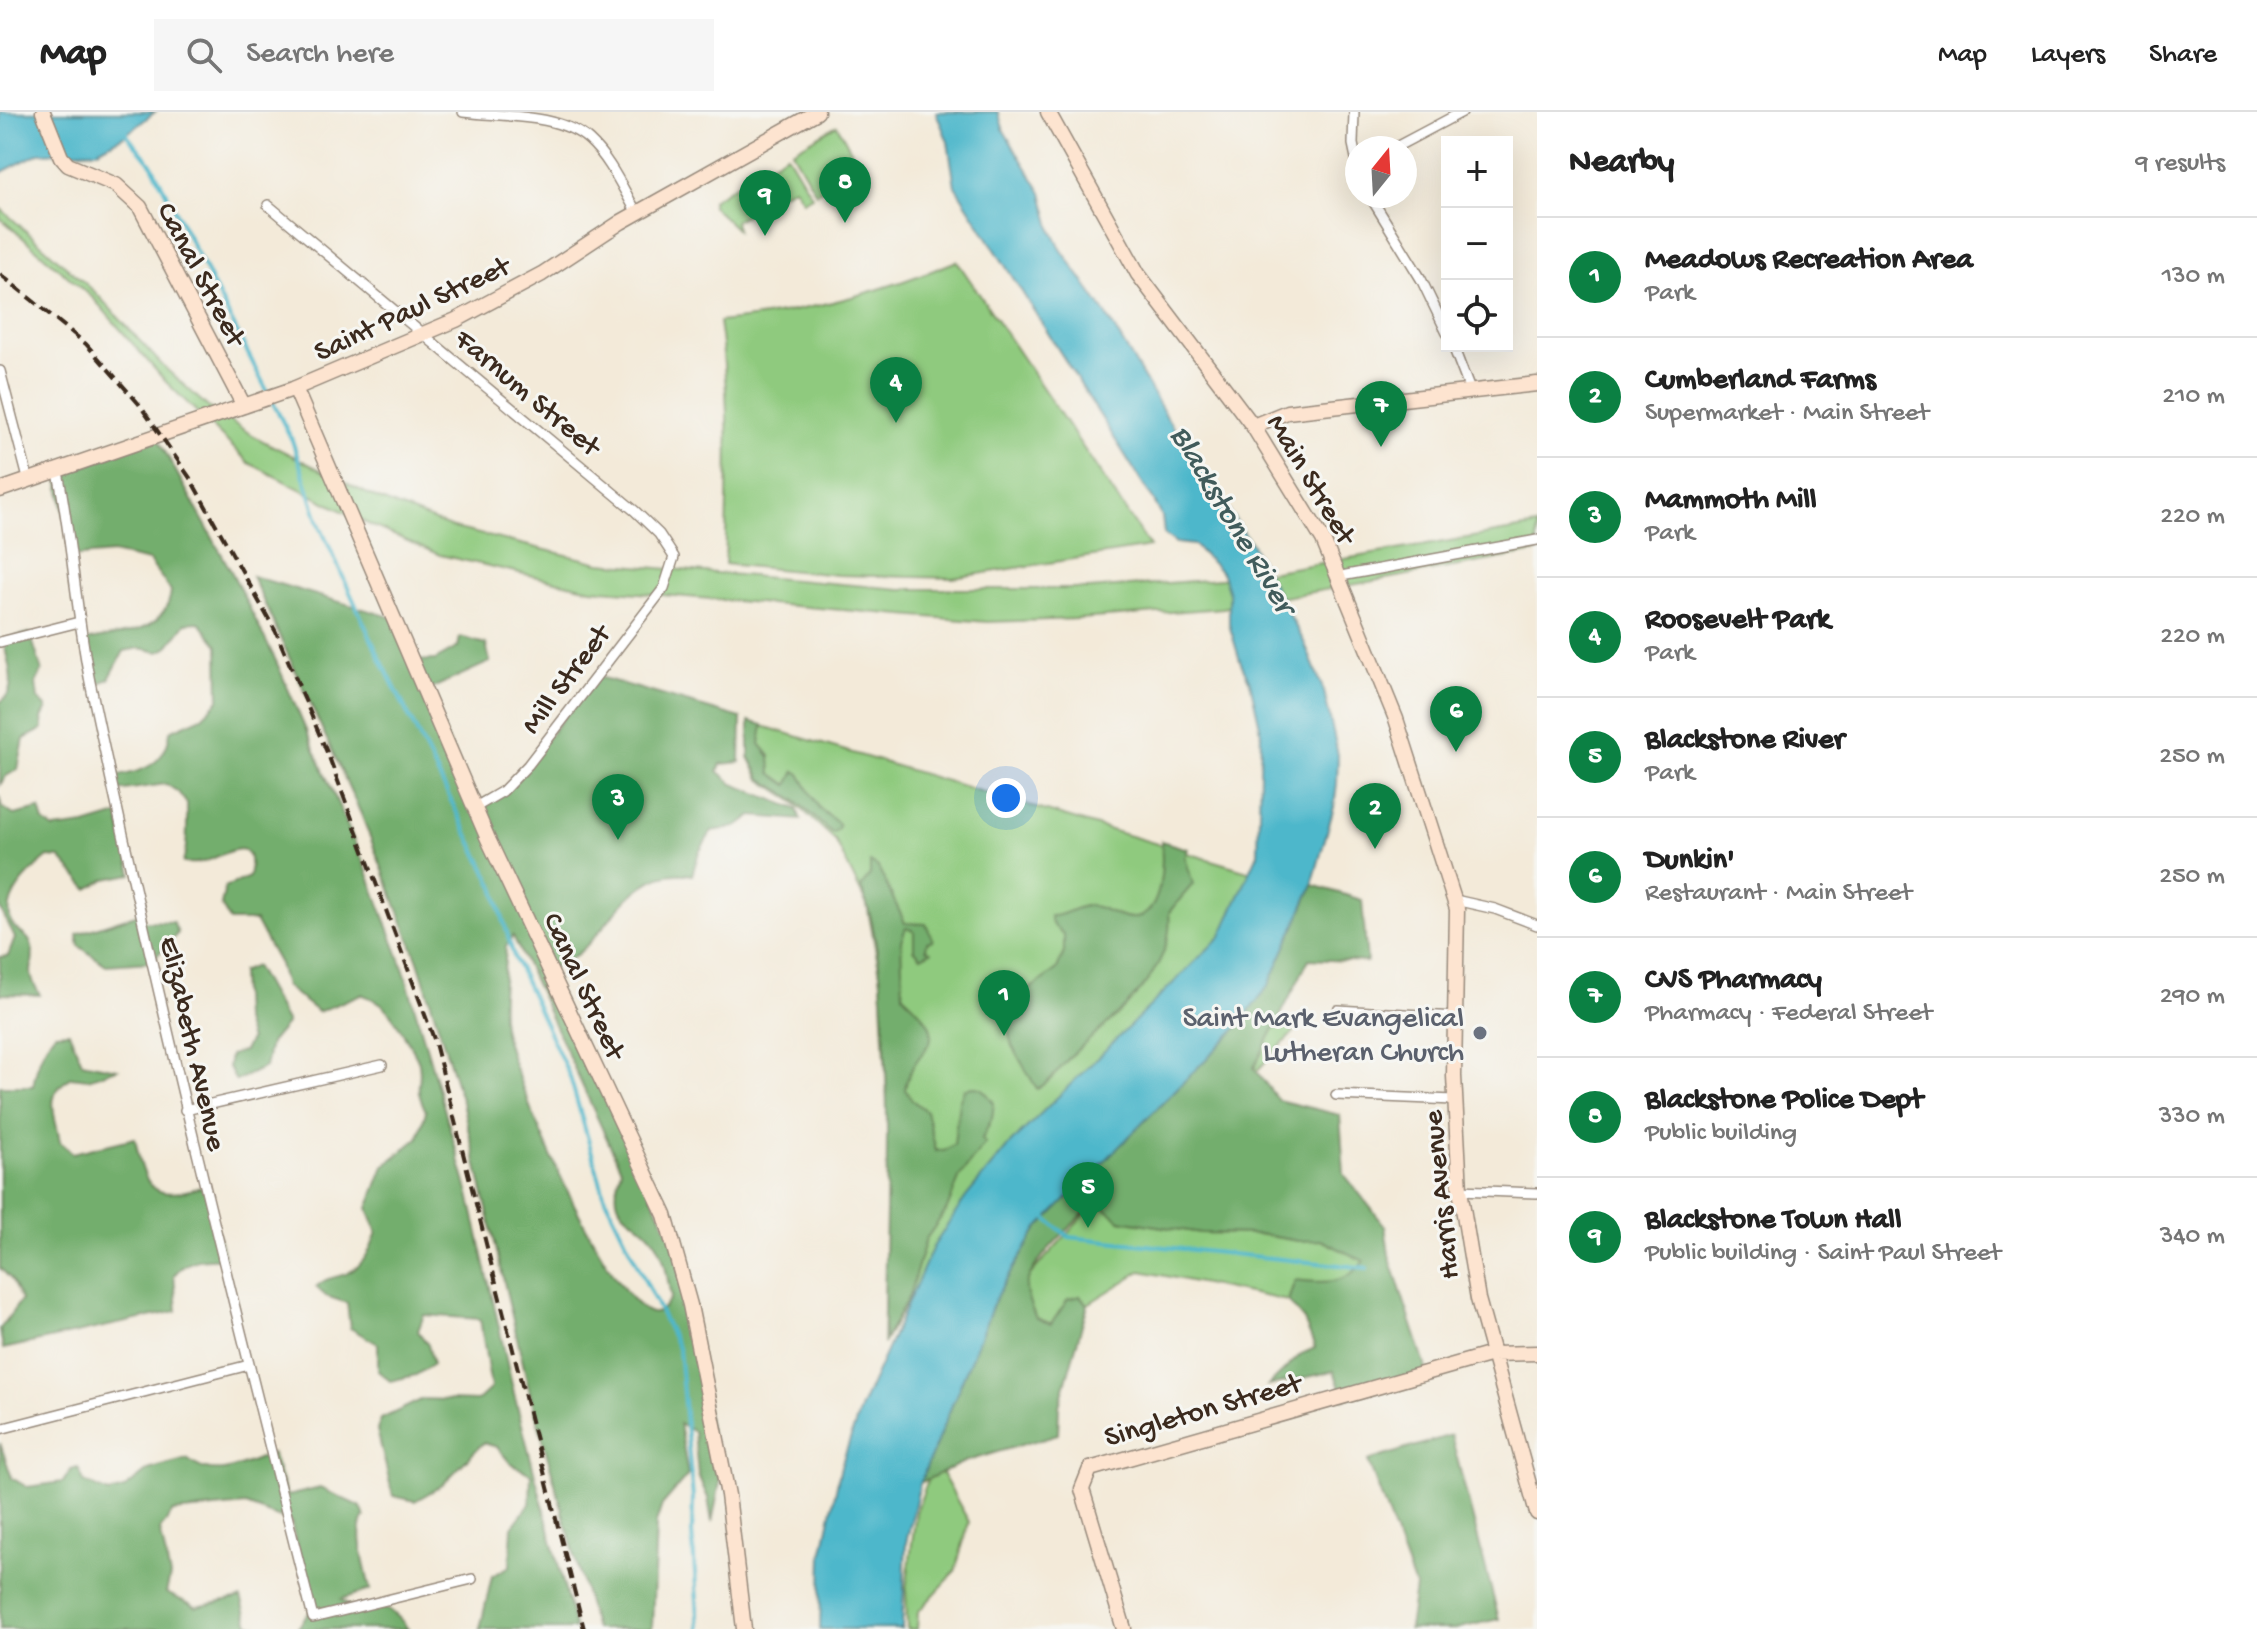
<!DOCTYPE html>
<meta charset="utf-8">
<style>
:root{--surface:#fff;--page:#f6f6f6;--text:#222;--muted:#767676;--line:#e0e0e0;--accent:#0b8043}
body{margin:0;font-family:"Gochi Hand",sans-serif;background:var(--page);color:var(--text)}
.controls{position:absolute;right:24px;top:24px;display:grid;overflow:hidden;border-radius:0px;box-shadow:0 8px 32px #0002}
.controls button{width:72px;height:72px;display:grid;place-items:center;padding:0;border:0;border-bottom:2px solid var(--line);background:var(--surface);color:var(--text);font:40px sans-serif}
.compass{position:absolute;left:1345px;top:24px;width:72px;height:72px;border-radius:50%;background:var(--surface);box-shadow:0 8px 32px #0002;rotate:18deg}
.you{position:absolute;left:1006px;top:686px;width:28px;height:28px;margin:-20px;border:6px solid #fff;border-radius:50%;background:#1a73e8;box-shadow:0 0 0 12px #1a73e833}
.badge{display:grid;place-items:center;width:52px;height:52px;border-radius:50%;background:var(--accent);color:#fff;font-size:26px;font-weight:700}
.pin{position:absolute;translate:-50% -66px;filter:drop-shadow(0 2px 4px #0008)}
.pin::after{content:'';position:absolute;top:42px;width:28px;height:24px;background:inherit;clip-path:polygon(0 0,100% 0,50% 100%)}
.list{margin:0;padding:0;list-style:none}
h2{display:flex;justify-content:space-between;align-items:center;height:104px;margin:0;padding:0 32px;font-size:34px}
h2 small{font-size:26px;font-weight:400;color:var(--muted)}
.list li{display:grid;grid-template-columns:52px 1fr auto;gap:24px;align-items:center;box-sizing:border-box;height:120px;padding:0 32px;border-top:2px solid var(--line)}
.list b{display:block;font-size:30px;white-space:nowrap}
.list p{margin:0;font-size:26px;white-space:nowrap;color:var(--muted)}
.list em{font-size:26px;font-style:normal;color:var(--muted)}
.icon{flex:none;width:44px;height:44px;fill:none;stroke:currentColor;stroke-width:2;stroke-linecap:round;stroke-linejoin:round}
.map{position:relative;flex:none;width:1537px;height:1517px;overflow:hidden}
header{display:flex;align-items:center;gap:48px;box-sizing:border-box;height:112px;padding:0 40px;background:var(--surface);border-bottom:2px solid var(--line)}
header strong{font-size:38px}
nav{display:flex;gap:44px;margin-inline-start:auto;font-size:28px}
.search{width:560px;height:72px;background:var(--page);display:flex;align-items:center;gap:20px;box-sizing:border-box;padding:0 28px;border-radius:0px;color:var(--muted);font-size:30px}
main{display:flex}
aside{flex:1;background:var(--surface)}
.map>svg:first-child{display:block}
.green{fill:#8fca7e;stroke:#657a4e;stroke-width:2}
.forest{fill:#73ae6d;stroke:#576c46;stroke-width:2;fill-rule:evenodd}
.water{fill:#4db7cb;stroke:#447074;stroke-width:2}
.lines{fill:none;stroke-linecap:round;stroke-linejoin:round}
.stream{stroke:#4db7cb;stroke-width:4}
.street-casing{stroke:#978a7c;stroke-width:12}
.secondary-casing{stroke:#978a7c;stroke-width:17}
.street{stroke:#fff;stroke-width:9}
.secondary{stroke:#fde4d0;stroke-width:14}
.rail{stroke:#3b2a1e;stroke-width:4;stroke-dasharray:12 6;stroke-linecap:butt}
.worship-dot{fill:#6b7280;stroke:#f6f6f2;stroke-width:3}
.labels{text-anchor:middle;stroke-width:6;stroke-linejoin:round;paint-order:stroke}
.street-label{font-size:30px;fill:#3b2a1e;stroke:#f6f6f2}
.worship-label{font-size:30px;fill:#5b616d;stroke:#f6f6f2;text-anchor:end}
.water-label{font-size:32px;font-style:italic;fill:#415b5b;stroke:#f6f6f2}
</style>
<header>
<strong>Map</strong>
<div class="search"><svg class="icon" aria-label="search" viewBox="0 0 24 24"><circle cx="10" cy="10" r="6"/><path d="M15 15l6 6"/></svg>Search here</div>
<nav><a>Map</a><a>Layers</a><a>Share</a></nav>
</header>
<main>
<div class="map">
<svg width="1537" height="1517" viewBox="0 0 1537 1517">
<rect width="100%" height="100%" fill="#f6f6f2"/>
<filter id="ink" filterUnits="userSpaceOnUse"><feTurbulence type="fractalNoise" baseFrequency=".0125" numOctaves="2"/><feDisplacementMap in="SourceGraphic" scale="16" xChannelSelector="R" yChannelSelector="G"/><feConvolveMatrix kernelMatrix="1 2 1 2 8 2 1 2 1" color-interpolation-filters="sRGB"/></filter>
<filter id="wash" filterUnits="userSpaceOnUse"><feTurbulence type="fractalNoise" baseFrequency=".006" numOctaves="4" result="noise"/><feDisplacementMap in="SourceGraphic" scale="32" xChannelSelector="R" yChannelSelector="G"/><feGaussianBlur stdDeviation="1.8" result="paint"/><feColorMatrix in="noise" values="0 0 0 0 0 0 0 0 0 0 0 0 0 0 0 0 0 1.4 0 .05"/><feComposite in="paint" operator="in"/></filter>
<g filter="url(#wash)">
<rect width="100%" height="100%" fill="#f3ead9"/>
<!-- green -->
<path class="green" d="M 837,13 L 865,64 L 855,79 L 850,77 L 844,80 L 837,69 L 816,81 L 792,39 Z
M 787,42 L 812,84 L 803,89 L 794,75 L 775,85 L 759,59 Z
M 745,67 L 759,95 L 735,109 L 737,118 L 712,94 L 712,88 Z
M 0,96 L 95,180 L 164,255 L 208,295 L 257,326 L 376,386 L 450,415 L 600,451 L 900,477 L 1089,477 L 1233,466 L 1537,414 L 1537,440 L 1223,496 L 1079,507 L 987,510 L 591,477 L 440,443 L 368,412 L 249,351 L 166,270 L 94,187 L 0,106 Z
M 957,149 L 1150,435 L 953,466 L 838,463 L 725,452 C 728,370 731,291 719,210 C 800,202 881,180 957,149 Z
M 749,610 L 1251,760 L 1233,806 L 1213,839 L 912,1181 L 883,1232 L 889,1025 L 881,867 L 867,793 L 835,728 L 793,689 L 760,667 L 749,645 Z
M 1270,898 L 1294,920 L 1147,1074 L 1120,1108 L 1201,1121 L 1258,1122 L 1298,1129 L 1321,1127 L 1365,1149 L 1357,1181 L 1293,1174 L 1288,1189 L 1141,1159 L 1088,1192 L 1080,1184 L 1052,1212 L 1036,1206 L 935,1349 L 969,1410 L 955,1460 L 918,1500 L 917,1517 L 907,1517 L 906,1477 L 916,1400 L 935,1349 L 1028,1165 Z"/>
<!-- forest -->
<path class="forest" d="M 157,325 L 232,461 L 276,549 L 367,759 L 403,855 L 469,1082 L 514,1282 L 575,1517 L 480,1517 L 492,1464 L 510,1454 L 512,1415 L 530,1392 L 531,1362 L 511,1352 L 497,1335 L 483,1331 L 441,1374 L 415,1389 L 393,1384 L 377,1318 L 381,1307 L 423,1287 L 477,1289 L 491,1276 L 480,1207 L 424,1203 L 418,1219 L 428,1233 L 433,1252 L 416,1263 L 390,1269 L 378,1259 L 378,1232 L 350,1216 L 347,1191 L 326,1184 L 316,1175 C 325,1167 328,1167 339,1164 C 362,1159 370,1139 377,1120 L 368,1096 L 384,1054 L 418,1026 L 426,999 C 412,971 423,975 419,951 C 418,944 389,897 383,893 C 377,888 368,885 361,882 L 318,900 L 285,874 L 279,852 L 255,809 L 230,809 L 221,793 L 225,775 L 249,765 C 258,715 219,747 203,750 C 197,752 189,751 183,751 C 188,732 187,711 187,692 L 178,680 L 166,672 L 118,679 L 113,665 C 143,660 167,652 170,619 L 202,605 L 219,588 L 218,533 L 199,510 L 186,511 L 167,536 L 159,540 L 140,536 L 124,539 L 109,567 L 93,574 L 85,529 C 119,521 166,523 171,479 L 149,449 L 112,441 L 71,445 L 58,365 Z
M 252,464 L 394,506 L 414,549 L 435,548 L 458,535 L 460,525 L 486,532 L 490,550 L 428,578 L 473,691 L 505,680 L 596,564 L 741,606 L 740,650 L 721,652 L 718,659 L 733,672 L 797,697 L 801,708 L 751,704 L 736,715 L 712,719 L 699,740 L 692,763 C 638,753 615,808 580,840 C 571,848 558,852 547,858 L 674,1132 L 720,1370 L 712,1410 L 708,1386 L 698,1363 L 694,1320 L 679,1311 L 688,1363 L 662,1393 L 656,1411 L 652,1517 L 595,1517 L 529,1277 L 462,990 L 418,849 L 361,702 ZM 513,824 L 621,1057 C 605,1107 634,1099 655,1129 C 666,1145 667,1167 671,1185 C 666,1193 659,1205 648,1200 C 605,1180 511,964 503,914 C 499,889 505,859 506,834 Z
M 30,521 L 42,559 L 36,571 L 38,587 L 47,596 L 42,606 L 43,617 L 24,627 L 18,657 L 5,665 L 0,673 L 0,590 C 20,578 7,548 3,528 Z
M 749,609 L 763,613 L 760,632 L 770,644 L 771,661 L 788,673 L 795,659 L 800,662 L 819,696 L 839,712 L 838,717 L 832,721 L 794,687 L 761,666 L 749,644 Z
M 0,684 L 3,696 L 14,703 L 40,697 L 44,710 L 54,717 L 85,713 L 118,703 L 132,762 L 106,767 L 88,777 L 60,746 L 48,745 C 31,759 0,786 12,812 C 18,822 30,823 32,835 C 36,860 23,854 40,883 L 0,882 L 0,845 L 8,844 L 15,826 L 0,796 Z
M 1161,729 L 1188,737 L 1185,745 L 1193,772 L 1169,800 C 1176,860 1113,906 1072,943 C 1059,956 1054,968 1037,977 L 1012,934 L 1008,918 L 1019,885 L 1057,857 L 1064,840 L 1064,823 L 1052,812 L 1050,804 C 1065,805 1077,792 1092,794 C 1105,796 1121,807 1134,806 C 1164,803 1163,749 1161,729 Z
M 870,750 L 878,755 L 905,811 L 926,812 L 933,828 L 927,830 L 926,837 L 931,840 L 921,845 L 914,837 L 914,819 L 906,816 L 901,829 L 903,883 C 961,935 914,928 905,977 L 912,988 L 926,999 L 936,1038 L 944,1039 L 954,1032 L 959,990 L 964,977 C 981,971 984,978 994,991 L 992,1006 L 982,1027 L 985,1031 L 960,1064 L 947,1097 L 926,1127 L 909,1184 L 884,1229 C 884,1129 890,1030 885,931 C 882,879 880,823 861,775 L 870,763 Z
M 1313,773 L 1362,788 L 1367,850 L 1309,847 L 1254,956 L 1278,988 L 1340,1003 L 1344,1062 L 1385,1114 L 1389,1143 L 1428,1262 L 1344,1287 L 1334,1259 L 1268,1274 L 1301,1242 L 1315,1236 L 1304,1208 L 1288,1189 L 1295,1168 C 1324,1171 1345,1174 1364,1149 L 1321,1128 L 1298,1129 L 1258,1122 L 1201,1121 L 1120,1108 L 1103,1095 L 1092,1093 C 1074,1112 1028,1151 1026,1176 C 1026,1185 1032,1197 1036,1206 L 1051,1212 L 1068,1187 L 1080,1184 L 1088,1192 L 1059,1294 L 1058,1322 L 964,1350 L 920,1371 L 997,1183 L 1038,1116 L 1234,919 L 1269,873 Z
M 139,802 L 144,809 L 173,810 L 178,821 L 151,850 L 106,853 L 79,834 L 77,822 Z
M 255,854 L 287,911 L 270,931 L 265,955 L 236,969 L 228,955 L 230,943 L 244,939 L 250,928 L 243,906 L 241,860 Z
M 69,920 L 82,950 L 117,957 L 88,967 L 71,965 C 43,983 55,1001 60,1030 L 73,1041 L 135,1026 C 145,1077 151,1091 204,1074 L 225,1147 C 205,1146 188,1146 174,1163 L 177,1199 L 3,1237 L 0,1217 L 21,1188 L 11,1167 L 0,1156 L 0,974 L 33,974 C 37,953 41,938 55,921 Z
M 1451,1323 L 1499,1507 L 1455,1517 L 1409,1517 L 1415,1475 L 1368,1349 Z
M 0,1331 L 12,1366 L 27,1375 L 63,1370 L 71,1358 L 78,1356 L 84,1370 L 109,1381 L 124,1377 L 148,1358 L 187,1347 C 214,1370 242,1353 272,1341 L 287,1384 L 320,1376 L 361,1395 L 365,1405 C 353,1421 367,1458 370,1478 L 341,1487 C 365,1510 381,1477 408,1517 L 297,1517 L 311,1498 L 291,1410 L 246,1393 L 173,1400 L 160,1418 L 170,1464 L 166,1481 L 196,1495 L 241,1486 L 249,1512 L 263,1517 L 0,1517 Z"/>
<!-- water -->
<path class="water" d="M 0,0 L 155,0 L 124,24 L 96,39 L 39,41 L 0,61 Z
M 936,0 L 998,0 L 1004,19 L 1042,81 L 1052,119 L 1061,137 L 1106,202 L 1178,324 L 1252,433 L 1304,530 L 1324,579 L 1338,643 L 1337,671 L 1334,695 L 1311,777 L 1269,873 L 1234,919 L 1038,1116 L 997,1183 L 920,1371 L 906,1431 L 902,1517 L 820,1517 L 822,1443 L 841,1354 L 861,1295 L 933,1135 L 966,1085 L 1008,1034 L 1221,824 L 1258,742 L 1261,619 L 1250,570 L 1240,549 L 1229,512 L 1229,482 L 1223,462 L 1194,433 L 1176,431 L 1164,422 L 1162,404 L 1154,389 L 955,74 L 948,30 Z"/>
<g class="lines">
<!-- stream -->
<path class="stream" d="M 123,18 L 152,53 L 292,328 L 320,414 L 377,540 L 494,775 L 514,845 L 570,965 L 605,1086 L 679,1238 L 693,1386 L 692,1420 L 699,1517
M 1042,1103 L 1069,1125 L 1367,1156"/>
</g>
</g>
<g filter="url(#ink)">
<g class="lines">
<!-- street casing -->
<g class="street-casing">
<path id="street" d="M 463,0 C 501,5 559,1 589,28 C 610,47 623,77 637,101
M 1354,0 L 1353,32 L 1357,51
M 1394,36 L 1462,0
M 1370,84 L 1421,167 L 1447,221
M 268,93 L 635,399 L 659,422 L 674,445 L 664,476 L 528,653 L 503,679 L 474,696
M 1453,234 L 1470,278
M 0,259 L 29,370
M 58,360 C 72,430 76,500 90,570 C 156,884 234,1195 313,1506 L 472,1467
M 1341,464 L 1537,428
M 0,530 L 79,510
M 1455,788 L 1495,797 L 1537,813
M 1338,898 L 1455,905
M 1336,983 L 1454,988
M 185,998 L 382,953
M 1460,1078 L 1537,1081
M 0,1317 L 249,1253"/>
</g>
<!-- secondary casing -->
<g class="secondary-casing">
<path id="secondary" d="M 43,0 L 61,45 L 68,53 L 116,73 L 140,95 L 244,294
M 1048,0 L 1138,162 L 1253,314 L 1323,428 L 1396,607 L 1457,797 L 1454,964 L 1460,1078 L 1478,1187 L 1537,1401
M 295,276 L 488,727 L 665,1103 L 690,1193 L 728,1383 L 744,1517
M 1253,314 L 1287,300 L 1537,272
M 0,378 L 293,277 L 456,208 L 542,162 L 621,110 L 817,0
M 1124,1517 L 1082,1377 L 1090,1357 L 1492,1242 L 1537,1241"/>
</g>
<!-- street -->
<use href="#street" class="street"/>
<!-- secondary -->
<use href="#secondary" class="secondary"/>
<!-- rail -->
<path class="rail" d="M 0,162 L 86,232 L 139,292 L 190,366 L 276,520 L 329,645 L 434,927 L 584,1517"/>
</g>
</g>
<!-- markers -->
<circle class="worship-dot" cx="1480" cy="921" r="8"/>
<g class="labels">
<!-- street labels -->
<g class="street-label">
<text transform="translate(203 161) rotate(62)" y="10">Canal Street</text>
<text transform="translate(411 195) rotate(-25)" y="10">Saint Paul Street</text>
<text transform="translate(529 279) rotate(40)" y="10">Farnum Street</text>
<text transform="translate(1313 366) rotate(59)" y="10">Main Street</text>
<text transform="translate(564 566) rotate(-53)" y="10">Mill Street</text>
<text transform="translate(586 873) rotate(65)" y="10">Canal Street</text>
<text transform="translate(195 931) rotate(77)" y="10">Elizabeth Avenue</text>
<text transform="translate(1439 1083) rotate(-96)" y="10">Harris Avenue</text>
<text transform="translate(1202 1296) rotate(-16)" y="10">Singleton Street</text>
</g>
<!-- worship labels -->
<g class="worship-label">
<text x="1464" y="914">Saint Mark Evangelical<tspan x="1464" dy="34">Lutheran Church</tspan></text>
</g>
<!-- water labels -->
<g class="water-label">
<text transform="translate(1235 406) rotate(59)" y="11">Blackstone River</text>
</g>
</g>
</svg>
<div class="controls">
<button>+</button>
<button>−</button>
<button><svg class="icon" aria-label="locate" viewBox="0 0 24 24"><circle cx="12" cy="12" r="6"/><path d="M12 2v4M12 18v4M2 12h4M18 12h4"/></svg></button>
</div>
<svg class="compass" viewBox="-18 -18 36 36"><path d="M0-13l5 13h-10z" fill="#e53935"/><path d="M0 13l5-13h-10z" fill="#767676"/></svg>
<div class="you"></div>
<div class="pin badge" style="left:1004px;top:924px">1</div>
<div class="pin badge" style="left:1375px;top:737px">2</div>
<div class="pin badge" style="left:618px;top:728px">3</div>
<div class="pin badge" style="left:896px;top:311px">4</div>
<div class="pin badge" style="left:1088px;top:1116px">5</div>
<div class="pin badge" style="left:1456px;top:640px">6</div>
<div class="pin badge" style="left:1381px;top:335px">7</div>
<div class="pin badge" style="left:845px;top:111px">8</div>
<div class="pin badge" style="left:765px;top:124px">9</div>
</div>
<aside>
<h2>Nearby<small>9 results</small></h2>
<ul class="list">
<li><span class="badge">1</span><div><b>Meadows Recreation Area</b><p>Park</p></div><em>130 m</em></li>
<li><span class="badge">2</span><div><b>Cumberland Farms</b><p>Supermarket · Main Street</p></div><em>210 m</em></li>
<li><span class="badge">3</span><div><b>Mammoth Mill</b><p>Park</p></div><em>220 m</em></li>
<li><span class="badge">4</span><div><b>Roosevelt Park</b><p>Park</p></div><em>220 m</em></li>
<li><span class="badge">5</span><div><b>Blackstone River</b><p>Park</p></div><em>250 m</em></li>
<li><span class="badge">6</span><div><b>Dunkin'</b><p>Restaurant · Main Street</p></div><em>250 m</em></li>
<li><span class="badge">7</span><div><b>CVS Pharmacy</b><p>Pharmacy · Federal Street</p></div><em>290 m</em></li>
<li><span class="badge">8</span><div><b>Blackstone Police Dept</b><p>Public building</p></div><em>330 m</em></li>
<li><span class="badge">9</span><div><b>Blackstone Town Hall</b><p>Public building · Saint Paul Street</p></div><em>340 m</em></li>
</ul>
</aside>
</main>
